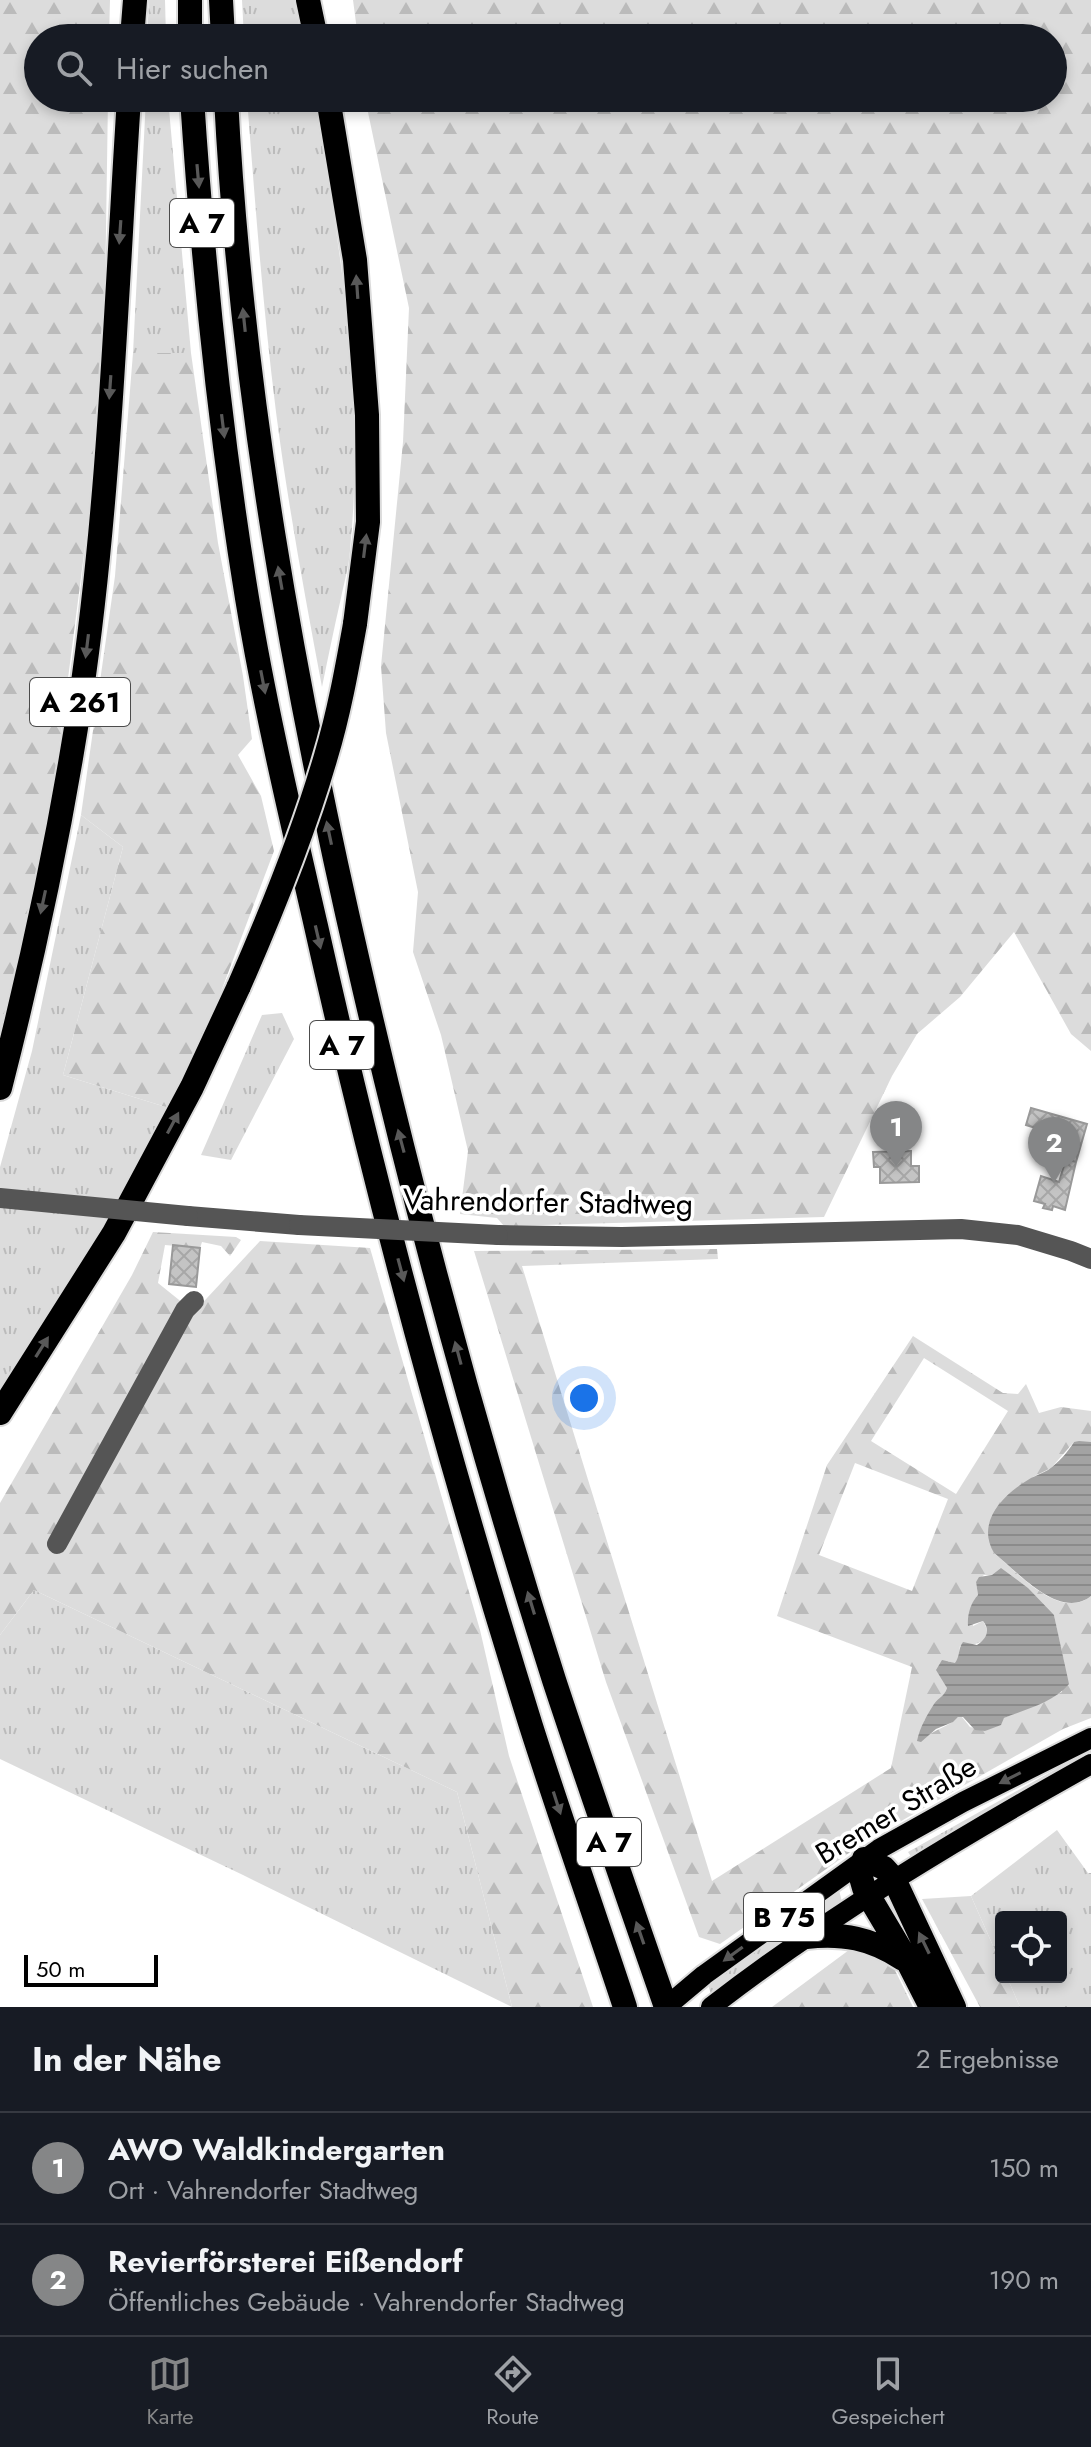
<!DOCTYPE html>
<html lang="de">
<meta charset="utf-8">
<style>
:root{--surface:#171b24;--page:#242831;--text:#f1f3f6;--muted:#9ea1a6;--line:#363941;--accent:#858687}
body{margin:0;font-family:Jost,sans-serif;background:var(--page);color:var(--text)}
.controls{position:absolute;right:24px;bottom:24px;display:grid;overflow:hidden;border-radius:8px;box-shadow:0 4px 12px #0003}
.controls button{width:72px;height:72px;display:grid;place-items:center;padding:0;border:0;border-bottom:2px solid var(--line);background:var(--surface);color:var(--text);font:40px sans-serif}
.scale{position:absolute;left:24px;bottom:20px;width:134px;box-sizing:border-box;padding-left:8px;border:4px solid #000;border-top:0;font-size:22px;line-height:28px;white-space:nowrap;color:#000;-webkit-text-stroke:6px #fff;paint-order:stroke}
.you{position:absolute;left:584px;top:1398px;width:28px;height:28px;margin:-20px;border:6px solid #fff;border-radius:50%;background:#1a73e8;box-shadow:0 0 0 12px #1a73e833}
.badge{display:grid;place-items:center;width:52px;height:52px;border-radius:50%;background:var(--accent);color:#fff;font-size:26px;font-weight:700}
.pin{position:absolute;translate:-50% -66px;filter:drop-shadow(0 2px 4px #0008)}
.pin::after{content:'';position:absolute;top:42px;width:28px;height:24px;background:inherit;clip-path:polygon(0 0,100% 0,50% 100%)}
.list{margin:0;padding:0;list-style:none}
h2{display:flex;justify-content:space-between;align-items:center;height:104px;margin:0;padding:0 32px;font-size:34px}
h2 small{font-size:26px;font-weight:400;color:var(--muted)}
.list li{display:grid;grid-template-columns:52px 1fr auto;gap:24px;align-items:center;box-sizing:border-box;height:112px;padding:0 32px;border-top:2px solid var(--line)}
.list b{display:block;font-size:30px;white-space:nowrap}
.list p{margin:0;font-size:26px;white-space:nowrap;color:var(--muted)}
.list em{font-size:26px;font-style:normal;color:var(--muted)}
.icon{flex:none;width:44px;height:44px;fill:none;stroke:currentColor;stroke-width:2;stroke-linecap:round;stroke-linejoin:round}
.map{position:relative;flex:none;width:1091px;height:2007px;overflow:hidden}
.search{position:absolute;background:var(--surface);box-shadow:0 4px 12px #0003;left:24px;right:24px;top:24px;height:88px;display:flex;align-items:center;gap:20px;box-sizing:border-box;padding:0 28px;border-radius:44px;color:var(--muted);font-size:30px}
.sheet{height:328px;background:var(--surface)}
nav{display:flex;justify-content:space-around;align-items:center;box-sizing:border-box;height:112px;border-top:2px solid var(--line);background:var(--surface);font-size:22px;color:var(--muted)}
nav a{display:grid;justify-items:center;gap:4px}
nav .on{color:var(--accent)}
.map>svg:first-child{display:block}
.grass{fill:url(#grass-tufts)}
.forest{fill:url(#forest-firs);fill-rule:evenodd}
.water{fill:url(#water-rules)}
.building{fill:url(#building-cross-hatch);stroke:#999;stroke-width:2}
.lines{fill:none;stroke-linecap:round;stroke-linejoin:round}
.major-casing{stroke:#dbdbdb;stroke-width:24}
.highway-casing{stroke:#dbdbdb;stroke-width:28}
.minor{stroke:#555;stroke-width:20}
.major{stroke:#000;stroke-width:20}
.highway{stroke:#000;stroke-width:24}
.highway-bridge-casing{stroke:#dbdbdb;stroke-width:28;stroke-linecap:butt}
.minor-bridge{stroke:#555;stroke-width:20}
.highway-bridge{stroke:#000;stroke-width:24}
.oneway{fill:#595959}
.labels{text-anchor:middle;stroke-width:7;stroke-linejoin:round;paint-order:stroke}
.shield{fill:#fff;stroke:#4c4c4c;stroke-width:2}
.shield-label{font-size:28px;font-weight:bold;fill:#000}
.street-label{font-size:30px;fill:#000;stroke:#fff}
</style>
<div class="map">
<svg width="1091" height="2007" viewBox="0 0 1091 2007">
<defs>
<pattern id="grass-tufts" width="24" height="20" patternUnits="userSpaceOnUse" patternTransform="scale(2)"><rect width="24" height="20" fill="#dcdcdc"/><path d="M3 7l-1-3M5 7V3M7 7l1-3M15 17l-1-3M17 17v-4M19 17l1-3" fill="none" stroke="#bbb"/></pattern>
<pattern id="forest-firs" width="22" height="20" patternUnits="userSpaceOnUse" patternTransform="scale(2)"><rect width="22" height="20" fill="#dcdcdc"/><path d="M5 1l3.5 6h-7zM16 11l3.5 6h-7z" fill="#bbb"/></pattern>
<pattern id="water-rules" width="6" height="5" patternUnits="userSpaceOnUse" patternTransform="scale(2)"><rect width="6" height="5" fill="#a3a3a3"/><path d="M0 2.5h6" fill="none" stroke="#8b8b8b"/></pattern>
<pattern id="building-cross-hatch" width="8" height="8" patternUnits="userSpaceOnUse" patternTransform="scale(2)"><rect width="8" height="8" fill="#c4c4c4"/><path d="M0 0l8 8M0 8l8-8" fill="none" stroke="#a7a7a7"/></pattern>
</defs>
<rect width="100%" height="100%" fill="#fff"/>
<!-- grass -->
<path class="grass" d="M 149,0 L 165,0 L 166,38 L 147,38 Z
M 242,0 L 294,0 L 302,38 L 244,38 Z
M 146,98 L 168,98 L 191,353 L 133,353 Z
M 247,98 L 314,98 C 341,248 365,398 350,551 C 349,566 344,583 341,598 C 334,628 328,658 322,687 C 305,596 288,505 276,412 C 263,308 255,203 247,98 Z
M 81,815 L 123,847 L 63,1075 L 169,1108 L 99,1235 L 0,1393 L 0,1167 L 32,1051 Z
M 282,1013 L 294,1039 L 231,1160 L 201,1155 L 262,1015 Z
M 34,1590 L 457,1792 L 512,2007 L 243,1875 L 0,1759 L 0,1635 Z
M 1091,1746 L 1091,1754 L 912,1858 L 908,1852 L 1056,1769 L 1067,1759 Z
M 1057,1830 L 1088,1873 L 1091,1873 L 1091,2007 L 1020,2007 L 1007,1977 L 1061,1977 L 1061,1917 L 1001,1917 L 1001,1964 L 971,1896 Z
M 839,1890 L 842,1902 L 711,1994 L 708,1985 Z"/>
<!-- forest -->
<path class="forest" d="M 0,0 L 110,0 L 109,38 L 38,38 L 38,98 L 108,98 L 105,297 L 94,476 L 46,850 L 0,1046 Z
M 353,0 L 1091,0 L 1091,1051 L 1071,1034 L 1014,932 L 960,997 L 917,1034 L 892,1076 L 824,1217 L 504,1226 L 497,1218 L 460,1214 L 468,1151 L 441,1035 L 413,952 L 418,892 L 386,733 L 381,666 L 403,442 L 409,308 L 365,98 L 1053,98 L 1053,38 L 358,38 Z
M 133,353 L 191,353 L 218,543 L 243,676 L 252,739 L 238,755 L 261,796 L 274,851 L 205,1034 L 169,1108 L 63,1075 L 123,847 L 81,815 L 115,576 Z
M 153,1232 L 236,1237 L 241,1240 L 230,1256 L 221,1246 L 202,1242 L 200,1248 L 165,1245 L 158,1283 L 194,1312 L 260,1241 L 370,1248 L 480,1630 L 509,1756 L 593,2007 L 512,2007 L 457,1792 L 34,1590 L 0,1635 L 0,1503 L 132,1275 Z
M 717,1249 L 718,1259 L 522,1266 L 712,1881 L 891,1768 L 912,1667 L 777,1616 L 827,1465 L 913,1336 L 1003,1393 L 1018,1394 L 1026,1384 L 1039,1413 L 1061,1407 L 1091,1411 L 1091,1442 L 1074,1442 L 1051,1468 L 1033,1477 L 994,1553 C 1018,1573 1060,1621 1091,1596 L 1091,1718 L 1063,1729 L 866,1841 L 720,1944 L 699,1937 L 606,1682 L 474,1251 ZM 924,1358 L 1008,1411 L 956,1494 L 871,1441 ZM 855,1463 L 948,1499 L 912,1591 L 819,1555 ZM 984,1575 L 992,1575 L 1054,1615 L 1064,1662 L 1062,1692 L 1004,1718 L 985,1731 L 970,1727 L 962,1717 L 958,1717 C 949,1727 934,1729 924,1739 L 924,1721 L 944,1695 L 947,1688 L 944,1681 L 948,1661 L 955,1664 L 958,1659 L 960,1646 C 976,1645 996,1642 983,1621 L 973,1626 C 972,1614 969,1604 978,1595 L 976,1582 Z
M 971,1896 L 1001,1964 L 1001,1977 L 1007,1977 L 1020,2007 L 980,2007 L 922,1899 Z
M 849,1950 L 892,1964 L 913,2007 L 772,2007 Z"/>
<!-- water -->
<path class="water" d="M 1079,1441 L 1091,1442 L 1091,1596 C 1060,1621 1018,1572 994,1553 C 975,1521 1005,1493 1031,1478 C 1037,1475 1043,1473 1048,1470 C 1058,1463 1068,1452 1074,1442 Z
M 1001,1568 L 1028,1588 L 1054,1615 L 1069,1684 C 1053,1703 1026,1709 1004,1718 L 1001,1725 L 985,1731 L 975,1730 L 963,1717 L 958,1717 L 953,1722 L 936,1729 L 921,1742 L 917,1741 C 920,1727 927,1715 934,1704 C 939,1697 944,1697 947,1688 L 936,1670 L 942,1660 L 955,1663 C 960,1657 958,1648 963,1642 L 977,1645 C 986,1639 991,1631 983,1621 L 968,1626 C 967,1615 971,1602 978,1595 L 976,1582 L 979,1577 L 992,1575 Z"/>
<!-- building -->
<path class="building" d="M 1031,1108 L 1087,1124 L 1076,1162 L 1066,1159 L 1072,1139 L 1026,1125 Z
M 911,1151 L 911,1166 L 919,1166 L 919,1182 L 880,1183 L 880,1167 L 874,1167 L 873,1152 Z
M 1066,1159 L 1076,1162 L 1065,1210 L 1053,1206 L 1052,1210 L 1043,1208 L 1045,1204 L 1034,1201 L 1041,1176 L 1059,1182 Z
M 173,1245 L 200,1248 L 196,1287 L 169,1284 Z"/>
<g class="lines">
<!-- major casing -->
<g class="major-casing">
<path id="major" d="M 666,2007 L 704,1975 L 879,1849 L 963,1802 L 1091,1738
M 711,2007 C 830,1915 960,1837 1091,1764"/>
</g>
<!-- highway casing -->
<g class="highway-casing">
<path id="highway" d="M 190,0 L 190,38
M 221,0 L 223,38
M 308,0 L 316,38
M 132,38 L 135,0
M 192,98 C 203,265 220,433 247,598 C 265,708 291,817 316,926 C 376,1195 449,1463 531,1726 C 561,1820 594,1913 625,2007
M 226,98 C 241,391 293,680 359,966 C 414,1206 479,1445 554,1680 C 590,1789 628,1898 666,2007
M 328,98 L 355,260 L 367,415 L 368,522 L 355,624
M 0,1088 C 33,959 61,828 81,696 C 110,499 116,297 129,98
M 0,1413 L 114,1233 L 192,1087 L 239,986
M 806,1937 C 843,1933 871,1938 903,1959
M 931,2007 L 908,1962 L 864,1888 L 860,1874 L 864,1859 L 884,1868 L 894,1879 L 954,2007"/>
</g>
<!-- minor -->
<path class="minor" d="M 188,1216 L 299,1225
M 498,1235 L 622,1237 L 961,1229 L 1018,1235 L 1071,1251 L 1091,1259
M 57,1544 L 185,1310 L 194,1301"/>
<!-- major -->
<use href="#major" class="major"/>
<!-- highway -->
<use href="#highway" class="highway"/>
<!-- highway-bridge casing -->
<g class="highway-bridge-casing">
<path id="highway-bridge" d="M 239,986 C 272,911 303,835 326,756 C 339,713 347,668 355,624"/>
</g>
<!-- minor-bridge -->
<path class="minor-bridge" d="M 0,1198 L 188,1216
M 299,1225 L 498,1235"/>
<!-- highway-bridge -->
<use href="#highway-bridge" class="highway-bridge"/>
</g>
<!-- one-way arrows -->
<defs><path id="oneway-solid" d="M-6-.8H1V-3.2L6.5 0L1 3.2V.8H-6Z" transform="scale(2)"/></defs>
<g class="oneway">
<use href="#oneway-solid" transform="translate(198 176) rotate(85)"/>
<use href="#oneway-solid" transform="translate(120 232) rotate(94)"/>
<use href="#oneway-solid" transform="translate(357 287) rotate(-94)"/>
<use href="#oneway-solid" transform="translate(244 320) rotate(-96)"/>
<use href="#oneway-solid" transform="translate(110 387) rotate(94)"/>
<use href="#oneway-solid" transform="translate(223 426) rotate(83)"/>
<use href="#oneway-solid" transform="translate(365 546) rotate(-83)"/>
<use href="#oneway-solid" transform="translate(280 578) rotate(-100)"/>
<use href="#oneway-solid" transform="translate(87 646) rotate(97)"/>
<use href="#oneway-solid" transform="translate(263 682) rotate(79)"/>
<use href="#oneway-solid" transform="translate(329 833) rotate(-102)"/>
<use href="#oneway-solid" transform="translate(43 902) rotate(102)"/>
<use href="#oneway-solid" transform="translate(318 937) rotate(77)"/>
<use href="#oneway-solid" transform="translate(173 1123) rotate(-62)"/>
<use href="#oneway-solid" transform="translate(401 1141) rotate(-105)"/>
<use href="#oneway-solid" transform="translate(401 1270) rotate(75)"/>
<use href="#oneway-solid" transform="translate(42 1347) rotate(-58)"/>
<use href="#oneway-solid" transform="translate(458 1353) rotate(-105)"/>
<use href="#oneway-solid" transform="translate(531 1603) rotate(-107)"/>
<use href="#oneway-solid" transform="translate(1010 1778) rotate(153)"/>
<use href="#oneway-solid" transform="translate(557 1803) rotate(72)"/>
<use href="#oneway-solid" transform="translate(640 1933) rotate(-109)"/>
<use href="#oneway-solid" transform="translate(924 1943) rotate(-116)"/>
<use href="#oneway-solid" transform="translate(733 1954) rotate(144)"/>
</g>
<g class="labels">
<!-- shield labels -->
<g class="shield">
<rect x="170" y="199" width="64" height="48" rx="6"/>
<rect x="30" y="678" width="100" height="48" rx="6"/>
<rect x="310" y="1021" width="64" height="48" rx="6"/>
<rect x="577" y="1818" width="64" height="48" rx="6"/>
<rect x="744" y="1893" width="80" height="48" rx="6"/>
</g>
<g class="shield-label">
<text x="202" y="233">A 7</text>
<text x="80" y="712">A 261</text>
<text x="342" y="1055">A 7</text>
<text x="609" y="1852">A 7</text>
<text x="784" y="1927">B 75</text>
</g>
<!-- street labels -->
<g class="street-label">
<text transform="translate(548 1202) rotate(1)" y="10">Vahrendorfer Stadtweg</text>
<text transform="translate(896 1810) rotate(-31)" y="10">Bremer Straße</text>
</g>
</g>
</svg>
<div class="controls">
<button><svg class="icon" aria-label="locate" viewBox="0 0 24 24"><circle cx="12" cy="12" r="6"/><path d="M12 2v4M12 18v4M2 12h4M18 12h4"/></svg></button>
</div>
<div class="scale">50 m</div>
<div class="you"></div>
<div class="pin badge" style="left:896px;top:1167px">1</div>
<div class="pin badge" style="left:1054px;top:1183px">2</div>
<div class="search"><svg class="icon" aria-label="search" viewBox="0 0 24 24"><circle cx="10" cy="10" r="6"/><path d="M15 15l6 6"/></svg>Hier suchen</div>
</div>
<section class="sheet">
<h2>In der Nähe<small>2 Ergebnisse</small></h2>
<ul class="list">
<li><span class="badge">1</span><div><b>AWO Waldkindergarten</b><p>Ort · Vahrendorfer Stadtweg</p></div><em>150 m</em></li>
<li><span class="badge">2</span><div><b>Revierförsterei Eißendorf</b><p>Öffentliches Gebäude · Vahrendorfer Stadtweg</p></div><em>190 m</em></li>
</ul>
</section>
<nav>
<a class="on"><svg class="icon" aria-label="map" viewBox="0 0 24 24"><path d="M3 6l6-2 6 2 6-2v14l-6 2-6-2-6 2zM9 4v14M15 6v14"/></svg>Karte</a>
<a><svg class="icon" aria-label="directions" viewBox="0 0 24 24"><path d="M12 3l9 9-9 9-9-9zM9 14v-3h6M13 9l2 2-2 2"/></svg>Route</a>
<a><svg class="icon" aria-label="saved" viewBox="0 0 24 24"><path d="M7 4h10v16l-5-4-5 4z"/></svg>Gespeichert</a>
</nav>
